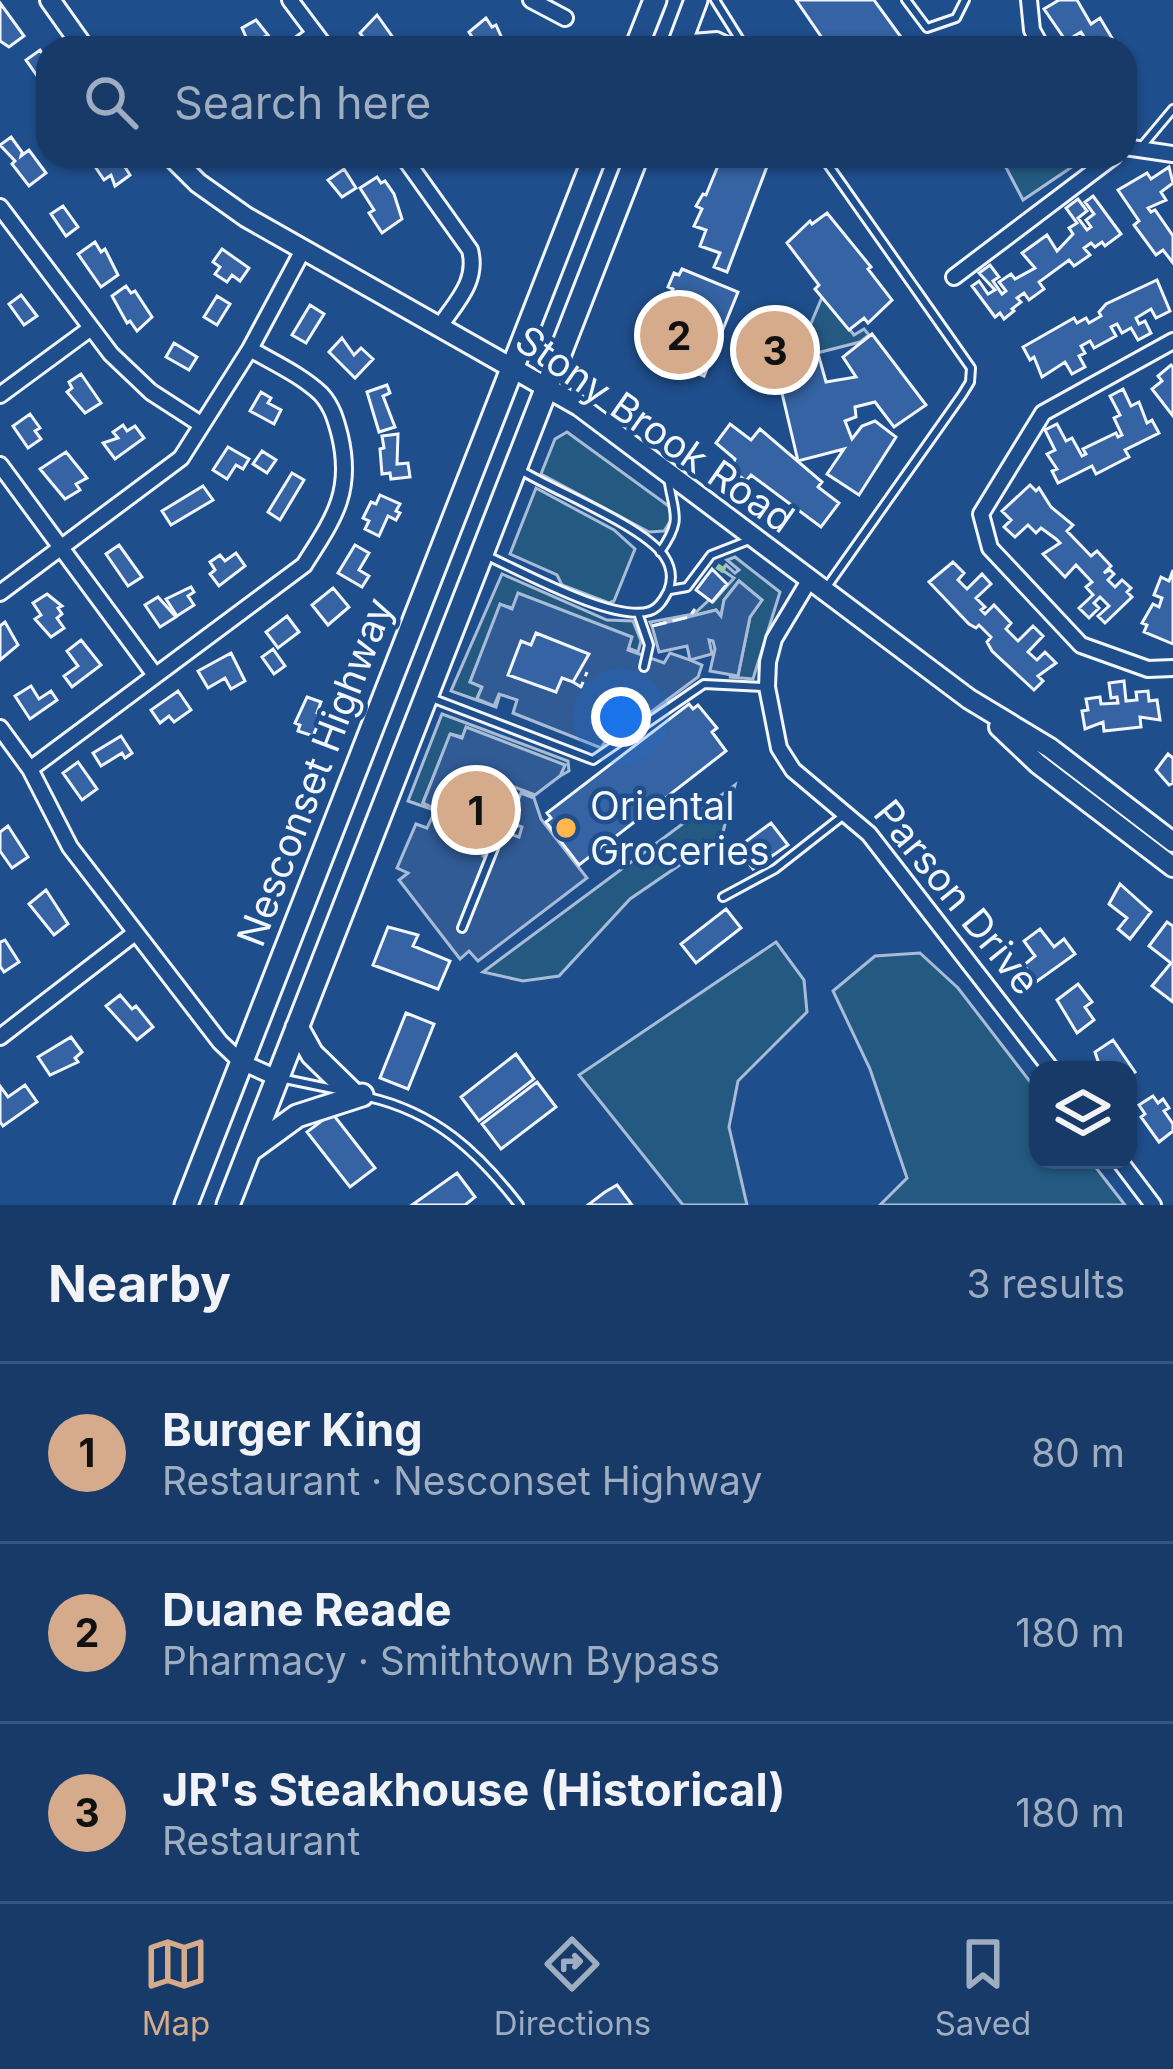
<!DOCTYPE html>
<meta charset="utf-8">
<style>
:root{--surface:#173a69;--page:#244571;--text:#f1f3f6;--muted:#9eadc0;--line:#36547d;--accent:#d6ab8b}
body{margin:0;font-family:Inter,sans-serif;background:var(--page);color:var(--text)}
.controls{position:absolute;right:36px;bottom:36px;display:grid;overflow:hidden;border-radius:24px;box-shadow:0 3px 9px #0004}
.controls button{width:108px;height:108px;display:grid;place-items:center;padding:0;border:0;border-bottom:3px solid var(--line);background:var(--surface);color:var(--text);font:60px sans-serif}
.you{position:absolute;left:621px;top:717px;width:42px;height:42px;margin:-30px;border:9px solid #fff;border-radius:50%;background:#1a73e8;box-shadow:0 0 0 18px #1a73e833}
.badge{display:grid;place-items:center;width:78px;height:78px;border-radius:50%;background:var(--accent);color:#111;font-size:39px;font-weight:700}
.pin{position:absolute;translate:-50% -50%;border:6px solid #fff;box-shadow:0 3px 12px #0006}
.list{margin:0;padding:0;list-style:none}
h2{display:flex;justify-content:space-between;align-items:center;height:156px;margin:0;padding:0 48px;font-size:51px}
h2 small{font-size:39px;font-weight:400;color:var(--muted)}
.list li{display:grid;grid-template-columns:78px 1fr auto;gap:36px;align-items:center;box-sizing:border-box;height:180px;padding:0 48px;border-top:3px solid var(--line)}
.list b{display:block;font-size:45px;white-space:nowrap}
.list p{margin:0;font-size:39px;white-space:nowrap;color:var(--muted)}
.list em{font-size:39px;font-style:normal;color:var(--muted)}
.icon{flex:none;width:66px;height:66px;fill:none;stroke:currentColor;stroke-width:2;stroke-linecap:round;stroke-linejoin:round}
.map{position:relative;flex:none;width:1173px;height:1205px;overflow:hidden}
.search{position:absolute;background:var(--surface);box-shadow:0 3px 9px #0004;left:36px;right:36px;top:36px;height:132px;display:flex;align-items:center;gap:30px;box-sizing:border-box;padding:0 42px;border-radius:36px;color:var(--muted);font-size:45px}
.sheet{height:696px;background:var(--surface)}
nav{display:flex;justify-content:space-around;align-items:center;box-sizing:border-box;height:168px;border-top:3px solid var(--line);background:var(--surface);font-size:33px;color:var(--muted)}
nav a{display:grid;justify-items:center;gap:6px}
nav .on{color:var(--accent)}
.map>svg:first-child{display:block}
.green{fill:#245a82;stroke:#a8bbd7;stroke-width:3}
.parking{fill:#305b95;stroke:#a8bbd7;stroke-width:3}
.building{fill:#3563a3;stroke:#f2f6ff;stroke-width:3}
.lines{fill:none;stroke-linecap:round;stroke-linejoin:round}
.service-casing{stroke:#f2f6ff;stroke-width:12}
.minor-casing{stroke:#f2f6ff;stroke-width:20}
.secondary-casing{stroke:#f2f6ff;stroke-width:24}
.trunk-casing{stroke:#f2f6ff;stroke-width:27}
.service{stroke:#1f4e8c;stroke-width:6}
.minor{stroke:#1f4e8c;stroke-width:14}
.secondary{stroke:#1f4e8c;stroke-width:18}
.trunk{stroke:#1f4e8c;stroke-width:21}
.hedge{stroke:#97c8a6;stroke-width:9;stroke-dasharray:6 9;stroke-linecap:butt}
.fence{stroke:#f2f6ff;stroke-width:3;stroke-dasharray:15 6;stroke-linecap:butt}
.poi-dot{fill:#ffb74d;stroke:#1f4e8c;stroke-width:4.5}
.labels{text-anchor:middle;stroke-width:9;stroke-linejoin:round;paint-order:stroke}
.street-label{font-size:39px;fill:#f2f6ff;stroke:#1f4e8c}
.poi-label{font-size:39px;fill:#f2f6ff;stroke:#1f4e8c;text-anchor:start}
</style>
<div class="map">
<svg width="1173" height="1205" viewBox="0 0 1173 1205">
<rect width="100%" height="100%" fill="#1f4e8c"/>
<!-- green -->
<path class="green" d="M 1000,156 L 1088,156 L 1023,200 Z
M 823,295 L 854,335 L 864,329 L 869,335 L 860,342 L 805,356 L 804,340 Z
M 567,432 L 670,507 L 671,520 L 664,531 L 649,532 L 541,474 L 555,439 Z
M 536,488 L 614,530 L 635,549 L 614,601 L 609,603 L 562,585 L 557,575 L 510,554 Z
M 735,557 L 780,592 L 753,679 L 729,677 L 738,675 L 750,617 L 762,600 L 739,581 L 724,600 L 721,617 L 716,610 L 652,626 L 650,622 L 694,614 L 709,600 L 713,602 L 734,578 L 722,570 L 726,565 L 735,573 L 739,570 L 727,560 Z
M 502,574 L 607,620 L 633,621 L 641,641 L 638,652 L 628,648 L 631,638 L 501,605 L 470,682 L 482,687 L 477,698 L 500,694 L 496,707 L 451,691 Z
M 442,714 L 568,761 L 569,771 L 560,776 L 565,765 L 451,734 L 423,802 L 434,810 L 408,801 Z
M 735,785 L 722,836 L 630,899 L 559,976 L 523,981 L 483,972 Z
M 776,942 L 804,980 L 807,1012 L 738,1081 L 729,1127 L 747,1205 L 683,1205 L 579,1075 Z
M 920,953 L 958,988 L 1038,1092 L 1038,1160 L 1090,1160 L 1125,1205 L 880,1205 L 907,1178 L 870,1069 L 833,991 L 875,956 Z"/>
<!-- parking -->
<path class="parking" d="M 739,581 L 762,600 L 750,617 L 738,676 L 710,671 L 715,649 L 713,641 L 709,640 L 712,654 L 690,660 L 702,665 L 698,677 L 612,741 L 608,737 L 601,748 L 513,713 L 517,700 L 499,694 L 494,706 L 477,699 L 482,687 L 470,682 L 500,604 L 512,609 L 518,593 L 632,637 L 628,650 L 664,663 L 670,653 L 690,660 L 687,646 L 659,652 L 652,626 L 716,610 L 721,616 L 724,600 Z
M 466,727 L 565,765 L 560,776 L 535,795 L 467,769 L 448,820 L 489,837 L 483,856 L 493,860 L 504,832 L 519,837 L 522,827 L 510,823 L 521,793 L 534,798 L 541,819 L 587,878 L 478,961 L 469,951 L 460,959 L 399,880 L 408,873 L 397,868 L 416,824 L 427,828 L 436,809 L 423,803 L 450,734 L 462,738 Z"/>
<!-- building -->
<path class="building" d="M 796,0 L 874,0 L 909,48 L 829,48 Z
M 1059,0 L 1077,0 L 1091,24 L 1100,18 L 1118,48 L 1091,48 L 1081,32 L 1066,41 L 1044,9 Z
M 0,3 L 24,36 L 9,47 L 0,41 Z
M 377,15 L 394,39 L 386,45 L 389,48 L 371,48 L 360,33 Z
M 486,18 L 492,27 L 496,25 L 506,47 L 511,48 L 477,45 L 469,32 Z
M 256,20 L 268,35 L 243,48 L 239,41 L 246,37 L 242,28 Z
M 40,50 L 48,62 L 45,87 L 26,60 Z
M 11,137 L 22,152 L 21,156 L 29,150 L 46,173 L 29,186 L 12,164 L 15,161 L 0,145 Z
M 98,156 L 118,156 L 130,175 L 115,186 L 111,175 L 104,180 L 94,165 L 101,160 Z
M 722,156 L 771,156 L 727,272 L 714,267 L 720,253 L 700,246 L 706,230 L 694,226 L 702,209 L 696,206 L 703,194 L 706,195 Z
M 1169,167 L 1173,183 L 1161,192 L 1166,200 L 1148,208 L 1151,212 L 1155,210 L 1173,236 L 1173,263 L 1163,250 L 1156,255 L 1134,225 L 1139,221 L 1118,190 L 1147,173 L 1151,179 Z
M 344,169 L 356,188 L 342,197 L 328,180 Z
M 377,177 L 381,183 L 385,181 L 394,194 L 402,219 L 382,233 L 369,213 L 374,210 L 360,188 Z
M 1093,196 L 1121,234 L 1105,246 L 1102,242 L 1095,247 L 1091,243 L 1084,248 L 1090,255 L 1074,266 L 1069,260 L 1039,282 L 1044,289 L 1029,300 L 1024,293 L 1017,298 L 1021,302 L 1012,309 L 1014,311 L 1004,319 L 1000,313 L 995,317 L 972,286 L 979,281 L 988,294 L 995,290 L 979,273 L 990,265 L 999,277 L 993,281 L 1002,294 L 1006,291 L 999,282 L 1011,274 L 1015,279 L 1035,268 L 1022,253 L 1047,235 L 1057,251 L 1073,234 L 1069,228 L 1077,223 L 1066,208 L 1078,199 L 1087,211 L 1078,218 L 1087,230 L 1091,227 L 1086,220 L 1094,214 L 1085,202 Z
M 63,206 L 78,227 L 66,236 L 51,214 Z
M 827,213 L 871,267 L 868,269 L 892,300 L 868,323 L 864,318 L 849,330 L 815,289 L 819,285 L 787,243 L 810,221 L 812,224 Z
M 95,242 L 101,252 L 105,249 L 118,275 L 101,287 L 78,254 Z
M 222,249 L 249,268 L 240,281 L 232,275 L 227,282 L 215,274 L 220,267 L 213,262 Z
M 682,269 L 738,292 L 704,376 L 660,359 L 653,339 L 648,336 L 654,324 L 657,325 L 673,289 L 668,287 L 674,273 L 679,275 Z
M 1157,280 L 1170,311 L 1156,318 L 1151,309 L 1136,318 L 1139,324 L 1145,321 L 1151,333 L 1138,340 L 1131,328 L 1122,333 L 1117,324 L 1111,327 L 1116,336 L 1094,348 L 1090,341 L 1081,346 L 1085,353 L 1079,356 L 1085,367 L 1072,374 L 1065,362 L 1042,377 L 1034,357 L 1030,360 L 1023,347 L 1074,318 L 1077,323 L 1086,318 L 1089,323 L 1101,316 L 1099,312 L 1106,304 Z
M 126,286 L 131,293 L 135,291 L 152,317 L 137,331 L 130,321 L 127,323 L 112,296 Z
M 21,295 L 37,316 L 24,325 L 9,304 Z
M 217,296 L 230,304 L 217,325 L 204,317 Z
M 310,305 L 324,314 L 306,343 L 292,335 Z
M 872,334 L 926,405 L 894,427 L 875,402 L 855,407 L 856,417 L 845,421 L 852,439 L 862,426 L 875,421 L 896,437 L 859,495 L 827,474 L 844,449 L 798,461 L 781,389 L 792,365 L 819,357 L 826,382 L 856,377 L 843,357 Z
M 342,338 L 354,355 L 361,348 L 373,359 L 355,378 L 329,352 Z
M 174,343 L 197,357 L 189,370 L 166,357 Z
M 1171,365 L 1173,367 L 1173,416 L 1152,389 L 1162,381 L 1158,376 Z
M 81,374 L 101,403 L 85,413 L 67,392 L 72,388 L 69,382 Z
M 387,385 L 390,393 L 383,396 L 395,427 L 379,432 L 367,392 Z
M 1123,389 L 1131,406 L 1139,402 L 1147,423 L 1152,420 L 1159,433 L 1125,450 L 1129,457 L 1096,474 L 1092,466 L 1058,483 L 1052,471 L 1057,469 L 1047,454 L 1055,450 L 1045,430 L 1057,424 L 1066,441 L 1072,438 L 1082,456 L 1086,454 L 1083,449 L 1116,433 L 1118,437 L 1122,435 L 1114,418 L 1120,415 L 1110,396 Z
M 261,392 L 271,398 L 268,403 L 281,410 L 274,424 L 250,411 Z
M 30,414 L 40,428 L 35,431 L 41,439 L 28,448 L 13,426 Z
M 730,424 L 751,440 L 760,429 L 822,482 L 818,487 L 839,503 L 821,527 L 751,475 L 746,481 L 731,470 L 735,459 L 716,443 Z
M 123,425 L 127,431 L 135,426 L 144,438 L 115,459 L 103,443 L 118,438 L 113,432 Z
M 398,434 L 397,464 L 408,463 L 410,477 L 391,479 L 390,473 L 382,474 L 380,449 L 384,448 L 382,436 Z
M 228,447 L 249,459 L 243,469 L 236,465 L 227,479 L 213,470 Z
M 262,451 L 276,460 L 267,473 L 253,464 Z
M 66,452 L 87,478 L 76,484 L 80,490 L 65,499 L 40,469 Z
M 292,473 L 304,480 L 280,520 L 268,512 Z
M 1030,485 L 1036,491 L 1039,488 L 1051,507 L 1073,525 L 1067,531 L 1091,556 L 1097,551 L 1111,566 L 1104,573 L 1110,570 L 1114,574 L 1108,580 L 1115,587 L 1122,580 L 1131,588 L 1127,592 L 1132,597 L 1105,623 L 1098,616 L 1109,606 L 1100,597 L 1094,603 L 1099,608 L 1089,618 L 1079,608 L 1093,595 L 1086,587 L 1092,582 L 1076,565 L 1065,577 L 1043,554 L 1060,543 L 1056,539 L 1041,528 L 1036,533 L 1028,525 L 1015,537 L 1004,527 L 1011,520 L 1002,511 Z
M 203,486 L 213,500 L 171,525 L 162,511 Z
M 380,495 L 400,504 L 396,511 L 400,513 L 396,520 L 388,516 L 379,536 L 365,529 L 369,521 L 363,518 L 371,502 L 376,504 Z
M 119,545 L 142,577 L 128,586 L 106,554 Z
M 355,545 L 369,553 L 359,570 L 369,576 L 362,587 L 338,573 Z
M 236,553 L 245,566 L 219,586 L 210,574 L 215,570 L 210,562 L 220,555 L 225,561 Z
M 953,562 L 964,573 L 958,580 L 967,589 L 982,574 L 991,584 L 976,598 L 985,607 L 981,610 L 985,614 L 994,605 L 1011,623 L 1006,629 L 1018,641 L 1033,626 L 1043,636 L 1028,652 L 1037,660 L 1045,652 L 1056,663 L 1038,676 L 1043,681 L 1034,690 L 992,651 L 987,642 L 991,637 L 979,625 L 976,628 L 969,624 L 929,582 Z
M 712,569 L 727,584 L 712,602 L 696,590 Z
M 1173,570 L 1173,644 L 1144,632 L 1147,625 L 1142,623 L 1153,604 L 1159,607 L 1162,598 L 1154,595 L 1161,577 L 1169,581 Z
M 191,587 L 194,592 L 188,596 L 194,605 L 177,616 L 166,599 Z
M 333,588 L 349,607 L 328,625 L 312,605 Z
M 47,594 L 62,606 L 58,608 L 62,614 L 57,618 L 64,628 L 51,637 L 35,619 L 41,615 L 33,603 Z
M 158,597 L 176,617 L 160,627 L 145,605 Z
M 287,616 L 299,632 L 278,648 L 266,632 Z
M 5,622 L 18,645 L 0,660 L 0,626 Z
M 536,633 L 589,654 L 573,682 L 562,678 L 556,692 L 508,675 L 521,641 L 531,645 Z
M 81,640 L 101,665 L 72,687 L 64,676 L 78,666 L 67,651 Z
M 273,649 L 285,666 L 274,674 L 262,657 Z
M 231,653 L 245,681 L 231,689 L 225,678 L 208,688 L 198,671 Z
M 1124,681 L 1126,701 L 1137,700 L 1136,692 L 1148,691 L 1149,701 L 1157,700 L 1160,720 L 1140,717 L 1141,727 L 1104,731 L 1103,722 L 1085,729 L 1082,711 L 1088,710 L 1086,699 L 1100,697 L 1101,704 L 1118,703 L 1117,697 L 1111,698 L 1109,683 Z
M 31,686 L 39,699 L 51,691 L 57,700 L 30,719 L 15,696 Z
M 178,691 L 191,710 L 174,722 L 169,716 L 160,723 L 151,710 Z
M 307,697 L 321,702 L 317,713 L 322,715 L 313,736 L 298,731 L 300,725 L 295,723 Z
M 689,704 L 693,709 L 698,705 L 717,728 L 712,732 L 726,751 L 579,865 L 546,822 L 551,818 L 547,813 Z
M 121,736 L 132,753 L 125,758 L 122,753 L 101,766 L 93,753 Z
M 1168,754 L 1173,758 L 1173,783 L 1169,785 L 1156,770 Z
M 78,762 L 97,789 L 82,800 L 63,773 Z
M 478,775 L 487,778 L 483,787 L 506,795 L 491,834 L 450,819 L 464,783 L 474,786 Z
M 771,823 L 788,845 L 753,869 L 737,848 Z
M 8,826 L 28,857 L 12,868 L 0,851 L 0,832 Z
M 1120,884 L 1151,912 L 1130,939 L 1118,929 L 1127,918 L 1109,904 Z
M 46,890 L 68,924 L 54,935 L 29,904 Z
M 726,909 L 741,928 L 696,963 L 681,944 Z
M 1167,922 L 1173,926 L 1173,1002 L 1152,986 L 1171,963 L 1149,946 Z
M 388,927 L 418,935 L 413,946 L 450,961 L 438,989 L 373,965 Z
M 1040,929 L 1054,947 L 1064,939 L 1075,954 L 1036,982 L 1024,965 L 1035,956 L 1024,941 Z
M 5,940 L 19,962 L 4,972 L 0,966 L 0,942 Z
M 1078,984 L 1092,1002 L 1085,1007 L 1094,1020 L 1077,1033 L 1057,1000 Z
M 120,995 L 132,1009 L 136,1006 L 153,1027 L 137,1040 L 106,1006 Z
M 406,1013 L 434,1024 L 408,1089 L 380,1078 Z
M 71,1037 L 82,1052 L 75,1058 L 78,1062 L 50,1075 L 38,1057 Z
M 1113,1040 L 1135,1072 L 1128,1076 L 1128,1070 L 1104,1070 L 1098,1061 L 1095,1052 Z
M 516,1054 L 534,1079 L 479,1121 L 461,1097 Z
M 537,1082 L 556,1107 L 501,1149 L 482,1124 Z
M 25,1085 L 37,1102 L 3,1126 L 0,1122 L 0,1086 L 8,1097 Z
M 1153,1096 L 1158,1103 L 1163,1099 L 1169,1108 L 1164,1111 L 1173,1124 L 1173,1131 L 1159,1142 L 1141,1117 L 1145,1114 L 1139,1105 Z
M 332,1113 L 375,1168 L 350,1187 L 307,1132 Z
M 457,1173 L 475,1197 L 465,1205 L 412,1205 Z
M 617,1185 L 632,1205 L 588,1205 L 605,1192 Z"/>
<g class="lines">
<!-- service casing -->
<g class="service-casing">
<path id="service" d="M 715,0 L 745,48
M 906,0 L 927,28 L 956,18 L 965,0
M 691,38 L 717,36 L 742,48
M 1142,146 L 1173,109
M 822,156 L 971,368 L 970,382 L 962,395 L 826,588
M 660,552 C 684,518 673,514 668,477
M 485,555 C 521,571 614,623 650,611 C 659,608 664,599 668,591 C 673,579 672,568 664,556 C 643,526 557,492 522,471
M 670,590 L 687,587 L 711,555 L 752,539
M 638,613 L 649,645 L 644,667
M 434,699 L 593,760 L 704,684 L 763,687
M 458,777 L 514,798 L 462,928
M 723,897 L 775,869 L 844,815
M 280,1078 L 338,1090
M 368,1097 C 435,1112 478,1152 519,1205"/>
</g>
<!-- minor casing -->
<g class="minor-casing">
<path id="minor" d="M 290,0 L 326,48
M 531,0 L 565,18
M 1029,0 L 1032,30 L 1042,48
M 295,48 L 315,33
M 1125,147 L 1173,154
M 403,156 L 470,250 C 478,281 457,301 440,326
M 0,207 L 111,354 L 151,392 L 202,425
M 954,277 L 1114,156
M 1173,341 L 1043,413 L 981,514 L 990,548 L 1081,645 L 1148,669 L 1173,668
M 0,395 L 91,328
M 0,465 L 155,675
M 810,579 L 774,639 L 768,662 L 767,687 L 779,748 L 793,770 L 869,834 L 1052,1070
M 0,593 L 181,458 L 250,349 L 303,250
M 0,728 L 30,769 L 70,847 L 220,1042 L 241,1062 L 277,1078
M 30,769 L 304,565 C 334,518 353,492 340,436 C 336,420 332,406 321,394 C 301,375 274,363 250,349
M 0,1037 L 135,933
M 1119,1160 L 1153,1205"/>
</g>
<!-- secondary casing -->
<g class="secondary-casing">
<path id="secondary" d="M 50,0 L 84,48
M 171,156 L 198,183 L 246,217 L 579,406 L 969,699 L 1050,748 L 1173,842
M 999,727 L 1038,764 L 1173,867"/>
</g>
<!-- trunk casing -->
<g class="trunk-casing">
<path id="trunk" d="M 636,48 L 655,0
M 678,48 L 696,0
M 297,1027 L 312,1054 L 352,1093
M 249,1151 L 297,1116 L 362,1095
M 186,1205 L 595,156
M 228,1205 L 637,156"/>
</g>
<!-- service -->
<use href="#service" class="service"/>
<!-- minor -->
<use href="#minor" class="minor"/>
<!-- secondary -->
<use href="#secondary" class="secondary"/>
<!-- trunk -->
<use href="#trunk" class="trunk"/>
<!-- hedge -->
<path class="hedge" d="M 719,571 L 725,562"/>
<!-- fence -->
<path class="fence" d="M 652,626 L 689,617 L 695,609
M 573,682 L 581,687 L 587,672"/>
</g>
<!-- markers -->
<circle class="poi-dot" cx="566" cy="828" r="12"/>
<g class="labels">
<!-- street labels -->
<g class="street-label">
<text transform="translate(655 429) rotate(35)" y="14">Stony Brook Road</text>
<text transform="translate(315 772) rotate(-69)" y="14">Nesconset Highway</text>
<text transform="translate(957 897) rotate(51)" y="14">Parson Drive</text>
</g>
<!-- poi labels -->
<g class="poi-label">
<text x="590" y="820">Oriental<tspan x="590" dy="45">Groceries</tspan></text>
</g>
</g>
</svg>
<div class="controls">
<button><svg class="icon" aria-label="layers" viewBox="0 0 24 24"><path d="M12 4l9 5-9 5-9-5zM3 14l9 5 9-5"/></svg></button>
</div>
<div class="you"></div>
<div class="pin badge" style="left:476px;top:810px">1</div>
<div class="pin badge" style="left:679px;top:335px">2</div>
<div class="pin badge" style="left:775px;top:350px">3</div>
<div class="search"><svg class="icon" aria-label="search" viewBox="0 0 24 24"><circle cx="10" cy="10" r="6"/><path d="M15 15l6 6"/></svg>Search here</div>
</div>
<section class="sheet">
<h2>Nearby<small>3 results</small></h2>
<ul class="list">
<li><span class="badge">1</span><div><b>Burger King</b><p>Restaurant · Nesconset Highway</p></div><em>80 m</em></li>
<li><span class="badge">2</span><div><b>Duane Reade</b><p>Pharmacy · Smithtown Bypass</p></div><em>180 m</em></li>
<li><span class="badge">3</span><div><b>JR's Steakhouse (Historical)</b><p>Restaurant</p></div><em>180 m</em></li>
</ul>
</section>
<nav>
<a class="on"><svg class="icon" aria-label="map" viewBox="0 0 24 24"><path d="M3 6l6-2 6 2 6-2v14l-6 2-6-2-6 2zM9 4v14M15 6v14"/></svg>Map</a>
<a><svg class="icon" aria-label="directions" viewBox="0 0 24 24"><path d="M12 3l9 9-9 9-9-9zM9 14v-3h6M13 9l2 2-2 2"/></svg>Directions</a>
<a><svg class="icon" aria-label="saved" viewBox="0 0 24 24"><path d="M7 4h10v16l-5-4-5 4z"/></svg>Saved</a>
</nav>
